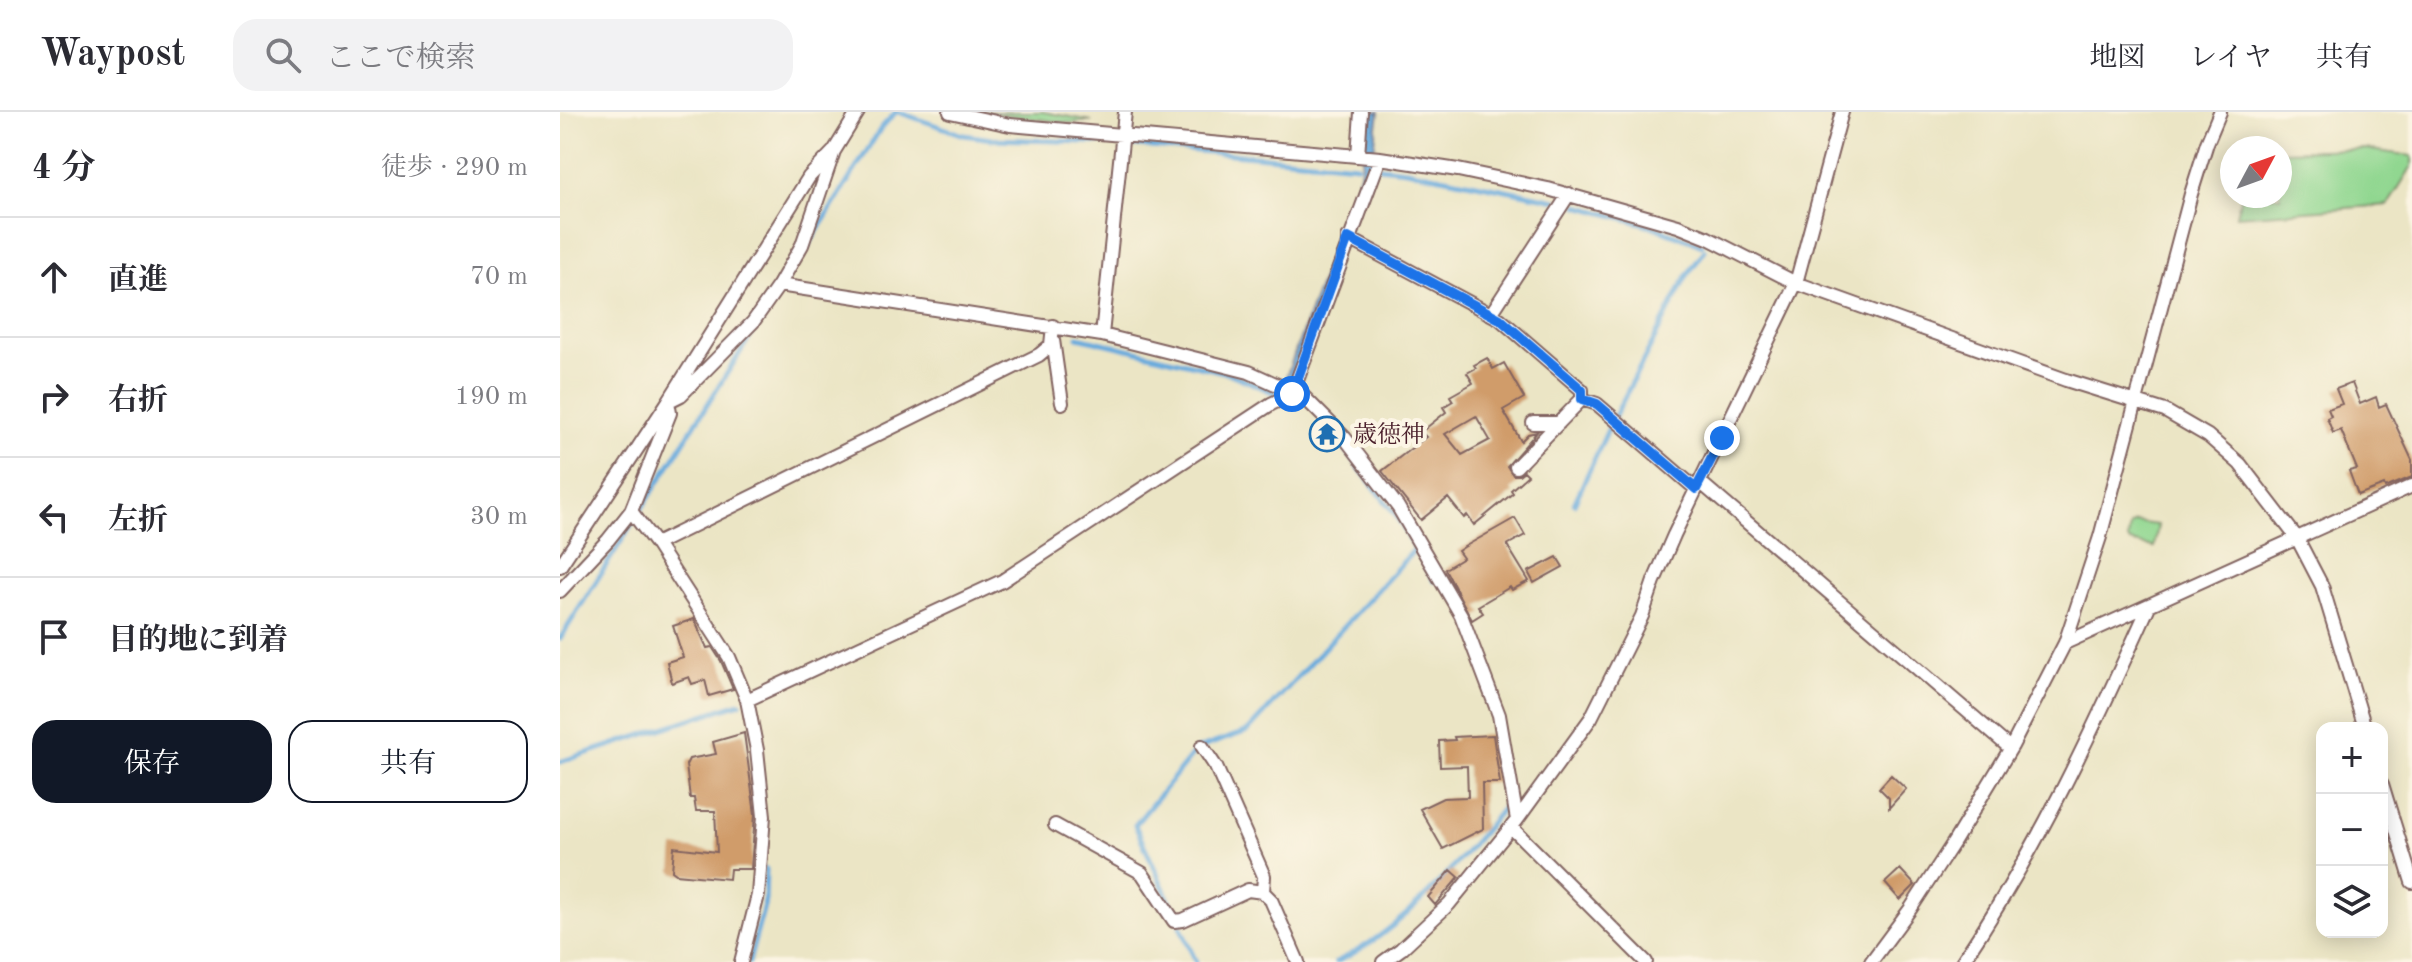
<!DOCTYPE html>
<html lang="ja">
<meta charset="utf-8">
<style>
:root{--surface:#fff;--page:#f2f2f3;--text:#2b2b33;--muted:#7c7c81;--line:#e1e1e2;--accent:#111827}
body{margin:0;font-family:"Old Standard TT","Noto Serif JP",serif;background:var(--page);color:var(--text)}
.controls{position:absolute;right:24px;bottom:24px;display:grid;overflow:hidden;border-radius:16px;box-shadow:0 4px 20px #0003}
.controls button{width:72px;height:72px;display:grid;place-items:center;padding:0;border:0;border-bottom:2px solid var(--line);background:var(--surface);color:var(--text);font:40px sans-serif}
.compass{position:absolute;left:1660px;top:24px;width:72px;height:72px;border-radius:50%;background:var(--surface);box-shadow:0 4px 20px #0003;rotate:49deg}
.stop{position:absolute;width:24px;height:24px;margin:-18px;border:6px solid #1a73e8;border-radius:50%;background:#fff}
.stop.end{background:#1a73e8;border-color:#fff;box-shadow:0 2px 8px #0008}
.list{margin:0;padding:0;list-style:none}
h2{display:flex;justify-content:space-between;align-items:center;height:104px;margin:0;padding:0 32px;font-size:34px}
h2 small{font-size:26px;font-weight:400;color:var(--muted)}
.list li{display:grid;grid-template-columns:52px 1fr auto;gap:24px;align-items:center;box-sizing:border-box;height:120px;padding:0 32px;border-top:2px solid var(--line)}
.list b{display:block;font-size:30px;white-space:nowrap}
.list em{font-size:26px;font-style:normal;color:var(--muted)}
.actions{display:flex;gap:16px;padding:24px 32px}
.actions a{flex:1;padding:18px 0;border:2px solid var(--accent);border-radius:24px;text-align:center;font-size:28px;color:var(--accent)}
.actions .main{background:var(--accent);color:#fff}
.icon{flex:none;width:44px;height:44px;fill:none;stroke:currentColor;stroke-width:2;stroke-linecap:round;stroke-linejoin:round}
.map{position:relative;flex:none;width:1852px;height:850px;overflow:hidden}
header{display:flex;align-items:center;gap:48px;box-sizing:border-box;height:112px;padding:0 40px;background:var(--surface);border-bottom:2px solid var(--line)}
header strong{font-size:38px}
nav{display:flex;gap:44px;margin-inline-start:auto;font-size:28px}
.search{width:560px;height:72px;background:var(--page);display:flex;align-items:center;gap:20px;box-sizing:border-box;padding:0 28px;border-radius:24px;color:var(--muted);font-size:30px}
main{display:flex}
aside{flex:1;background:var(--surface)}
.map>svg:first-child{display:block}
.green{fill:#90d790;stroke:#6d7b5e;stroke-width:2}
.water{fill:#69abdd;stroke:#5a6584;stroke-width:2}
.lines{fill:none;stroke-linecap:round;stroke-linejoin:round}
.stream{stroke:#69abdd;stroke-width:5}
.building{fill:#d09c6b;fill-rule:evenodd}
.minor-casing{stroke:#826461;stroke-width:16}
.minor{stroke:#fff;stroke-width:12}
.route{stroke:#1a73e8;stroke-width:10}
.labels{text-anchor:middle;stroke-width:8;stroke-linejoin:round;paint-order:stroke}
.poi-label{font-size:24px;fill:#4a1f2b;stroke:#fcf5e5;text-anchor:start}
</style>
<header>
<strong>Waypost</strong>
<div class="search"><svg class="icon" aria-label="search" viewBox="0 0 24 24"><circle cx="10" cy="10" r="6"/><path d="M15 15l6 6"/></svg>ここで検索</div>
<nav><a>地図</a><a>レイヤ</a><a>共有</a></nav>
</header>
<main>
<aside>
<h2>4 分<small>徒歩 · 290 m</small></h2>
<ul class="list">
<li><svg class="icon" aria-label="ahead" viewBox="0 0 24 24"><path d="M12 20V5M6 11l6-6 6 6"/></svg><div><b>直進</b></div><em>70 m</em></li>
<li><svg class="icon" aria-label="right" viewBox="0 0 24 24"><path d="M7 20v-9h11M14 6l5 5-5 5"/></svg><div><b>右折</b></div><em>190 m</em></li>
<li><svg class="icon" aria-label="left" viewBox="0 0 24 24"><path d="M17 20v-9H6M10 6l-5 5 5 5"/></svg><div><b>左折</b></div><em>30 m</em></li>
<li><svg class="icon" aria-label="arrive" viewBox="0 0 24 24"><path d="M6 21V4h12l-3 4 3 4H6"/></svg><div><b>目的地に到着</b></div></li>
</ul>
<div class="actions"><a class="main">保存</a><a>共有</a></div>
</aside>
<div class="map">
<svg width="1852" height="850" viewBox="0 0 1852 850">
<rect width="100%" height="100%" fill="#fcf5e5"/>
<filter id="ink" filterUnits="userSpaceOnUse"><feTurbulence type="fractalNoise" baseFrequency=".0125" numOctaves="2"/><feDisplacementMap in="SourceGraphic" scale="16" xChannelSelector="R" yChannelSelector="G"/><feConvolveMatrix kernelMatrix="1 2 1 2 8 2 1 2 1" color-interpolation-filters="sRGB"/></filter>
<filter id="wash" filterUnits="userSpaceOnUse"><feTurbulence type="fractalNoise" baseFrequency=".006" numOctaves="4" result="noise"/><feDisplacementMap in="SourceGraphic" scale="32" xChannelSelector="R" yChannelSelector="G"/><feGaussianBlur stdDeviation="1.8" result="paint"/><feColorMatrix in="noise" values="0 0 0 0 0 0 0 0 0 0 0 0 0 0 0 0 0 1.4 0 .05"/><feComposite in="paint" operator="in"/></filter>
<g filter="url(#wash)">
<rect width="100%" height="100%" fill="#ebe5c5"/>
<!-- green -->
<path class="green" d="M 421,0 L 483,0 L 532,9 L 511,11 Z
M 1805,37 L 1852,44 L 1852,54 L 1828,93 L 1676,104 L 1681,84 L 1720,84 L 1720,39 Z
M 1575,410 L 1598,413 L 1594,435 L 1570,430 L 1568,427 L 1570,414 Z"/>
<!-- water -->
<path class="water" d="M 809,0 L 819,0 L 812,53 L 730,270 L 725,268 L 800,62 Z"/>
<g class="lines">
<!-- stream -->
<path class="stream" d="M 338,0 L 404,23 L 432,27 L 557,31
M 569,33 L 797,53
M 820,55 L 846,58 L 996,88
M 1018,94 L 1088,113 L 1142,133
M 246,137 L 321,16 L 336,0
M 518,225 L 668,261 L 717,282
M 1055,304 L 1126,165 L 1145,138
M 775,323 L 794,348
M 797,353 L 835,402 L 874,469
M 1014,392 L 1051,311
M 81,398 L 200,209
M 1590,500 L 1609,490
M 0,527 L 72,412
M 0,650 L 180,591
M 614,799 L 575,713 L 637,637 L 688,619 L 855,437
M 620,814 L 636,850
M 189,850 L 205,790 L 206,757
M 776,850 C 844,819 903,745 949,688 L 948,683"/>
</g>
<g id="blocks">
<!-- building -->
<path class="building" d="M 927,246 L 933,257 L 944,251 L 964,286 L 943,298 L 961,329 L 968,322 L 977,320 L 947,354 L 953,363 L 959,363 L 964,359 L 968,363 L 951,378 L 953,381 L 914,413 L 907,403 L 904,406 L 888,386 L 861,408 L 822,359 L 866,325 L 861,320 L 886,300 L 883,295 L 893,289 L 890,284 L 913,271 L 907,261 L 916,256 L 914,253 ZM 916,304 L 930,328 L 902,343 L 885,322 Z
M 1792,271 L 1800,292 L 1816,285 L 1819,295 L 1826,292 L 1852,348 L 1852,365 L 1825,376 L 1824,373 L 1798,383 L 1789,359 L 1797,357 L 1781,318 L 1773,321 L 1767,306 L 1771,304 L 1768,297 L 1782,292 L 1776,277 Z
M 955,406 L 965,423 L 947,433 L 969,469 L 952,478 L 950,475 L 918,494 L 923,501 L 912,508 L 885,457 L 903,446 L 898,439 L 904,435 Z
M 997,445 L 1003,455 L 974,471 L 968,460 Z
M 134,507 L 147,536 L 152,535 L 161,549 L 173,577 L 149,584 L 145,568 L 132,572 L 129,565 L 112,571 L 107,550 L 123,545 L 113,514 Z
M 184,621 L 195,702 L 191,757 L 170,757 L 169,767 L 116,762 L 112,759 L 114,735 L 157,740 L 155,699 L 136,699 L 134,686 L 130,686 L 126,653 L 129,647 L 156,642 L 153,630 Z
M 933,623 L 940,671 L 922,671 L 923,717 L 883,737 L 860,697 L 883,686 L 908,685 L 907,654 L 880,655 L 879,629 L 895,628 L 894,625 Z
M 1331,663 L 1346,677 L 1329,696 L 1329,686 L 1319,676 Z
M 1340,757 L 1355,773 L 1340,788 L 1325,771 Z
M 891,758 L 899,765 L 875,793 L 868,785 Z"/>
</g>
</g>
<g filter="url(#ink)">
<use href="#blocks" fill-opacity="0" stroke="#826461" stroke-width="2"/>
<g class="lines">
<!-- minor casing -->
<g class="minor-casing">
<path id="minor" d="M 390,0 L 450,13 L 820,46 L 898,58 L 988,77 L 1118,114 L 1148,126 L 1236,171 L 1506,268 L 1605,299 L 1648,324 L 1680,352 L 1737,426 L 1762,474 L 1805,616
M 798,44 L 801,0
M 788,126 L 940,207 L 1022,278 L 1022,287
M 219,173 L 542,223 L 689,260 L 744,285 L 785,326 L 838,395 L 901,503 L 939,603 L 957,708
M 931,202 L 1009,82
M 542,223 L 565,0
M 493,228 L 502,291
M 111,288 L 121,283 L 193,210 L 219,173 L 242,133 L 273,42
M 973,311 L 999,311
M 956,355 L 1022,287 L 1037,292 L 1136,377
M 1140,370 L 1450,636
M 71,399 L 96,432 L 169,545 L 187,588 L 197,638 L 204,704 L 198,783 L 181,850
M 96,432 L 479,243 L 491,233 L 493,214
M 0,454 L 108,290 L 249,65 L 274,39 L 298,0
M 0,479 L 48,428 L 71,399 L 110,301 L 108,290
M 1505,531 L 1540,425 L 1631,82 L 1647,31 L 1660,0
M 187,588 L 442,469 L 711,292 L 732,282 L 820,46
M 642,634 L 656,655 L 704,764 L 703,780
M 1822,672 L 1852,770
M 495,713 L 582,761 L 614,809 L 623,808 L 688,778 L 703,780 L 711,788 L 738,850
M 952,716 L 1086,850
M 823,850 L 841,837 L 889,792 L 957,708 L 1031,606 L 1082,504 L 1094,469 L 1114,423 L 1236,171 L 1282,0
M 1311,850 L 1351,796 L 1394,730 L 1452,634 L 1505,531 L 1852,374
M 1402,850 C 1477,739 1534,616 1589,494"/>
</g>
<!-- minor -->
<use href="#minor" class="minor"/>
</g>
</g>
<g class="lines" filter="url(#ink)">
<!-- route -->
<path class="route" d="M 732,282 L 788,126 L 940,207 L 1022,278 L 1022,287 L 1037,292 L 1136,377 L 1162,326"/>
</g>
<!-- icons -->
<defs>
<g id="temple-ring" transform="scale(1.8)"><circle r="9.5" fill="#fcf5e5" stroke="#1f6fb2" stroke-width="1.5"/><path d="M0-6L5-2H3V0L6.5 2.5H4V6H1.5V3h-3V6H-4V2.5H-6.5L-3 0V-2H-5Z" fill="#1f6fb2"/></g>
</defs>
<g fill-rule="evenodd">
<use href="#temple-ring" x="767" y="322"/>
</g>
<g class="labels">
<!-- poi labels -->
<g class="poi-label">
<text x="793" y="330">歳徳神</text>
</g>
</g>
</svg>
<div class="controls">
<button>+</button>
<button>−</button>
<button><svg class="icon" aria-label="layers" viewBox="0 0 24 24"><path d="M12 4l9 5-9 5-9-5zM3 14l9 5 9-5"/></svg></button>
</div>
<svg class="compass" viewBox="-18 -18 36 36"><path d="M0-13l5 13h-10z" fill="#e53935"/><path d="M0 13l5-13h-10z" fill="#7c7c81"/></svg>
<div class="stop" style="left:732px;top:282px"></div>
<div class="stop end" style="left:1162px;top:326px"></div>
</div>
</main>
